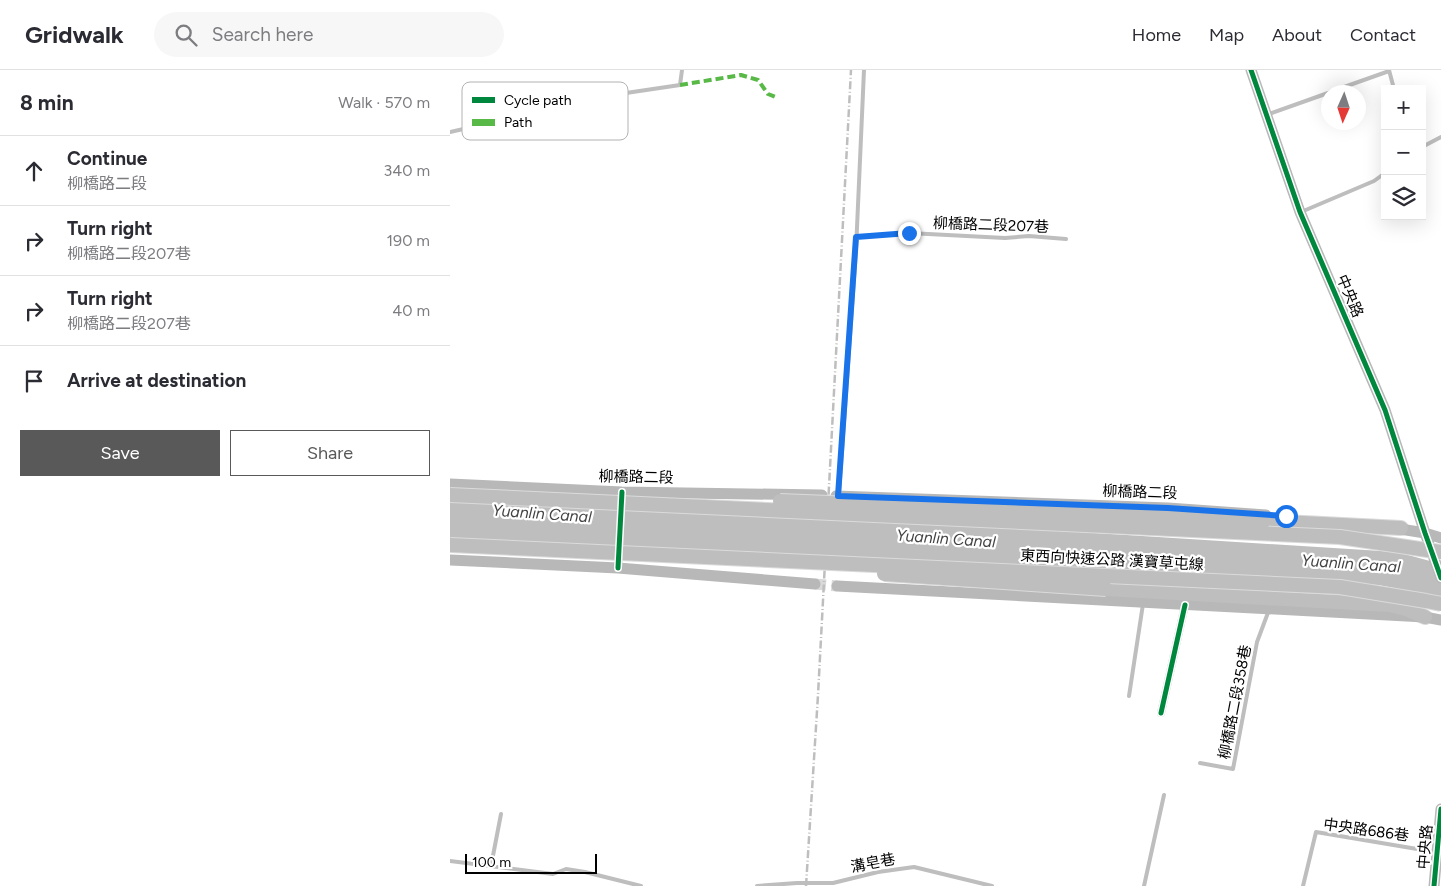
<!DOCTYPE html>
<meta charset="utf-8">
<style>
:root{--surface:#fff;--page:#f7f7f7;--text:#2b2b33;--muted:#7c7c81;--line:#e1e1e2;--accent:#595959}
body{margin:0;font-family:Figtree,"Noto Sans TC",sans-serif;background:var(--page);color:var(--text)}
.controls{position:absolute;right:15px;top:15px;display:grid;overflow:hidden;border-radius:0px;box-shadow:0 5px 20px #0002}
.controls button{width:45px;height:45px;display:grid;place-items:center;padding:0;border:0;border-bottom:1px solid var(--line);background:var(--surface);color:var(--text);font:25px sans-serif}
.compass{position:absolute;left:871px;top:15px;width:45px;height:45px;border-radius:50%;background:var(--surface);box-shadow:0 5px 20px #0002;rotate:183deg}
.scale{position:absolute;left:15px;bottom:12px;width:132px;box-sizing:border-box;padding-left:5px;border:2px solid #000;border-top:0;font-size:14px;line-height:18px;white-space:nowrap;color:#000;-webkit-text-stroke:4px #fff;paint-order:stroke}
.stop{position:absolute;width:15px;height:15px;margin:-11px;border:4px solid #1a73e8;border-radius:50%;background:#fff}
.stop.end{background:#1a73e8;border-color:#fff;box-shadow:0 1px 5px #0008}
.list{margin:0;padding:0;list-style:none}
h2{display:flex;justify-content:space-between;align-items:center;height:65px;margin:0;padding:0 20px;font-size:21px}
h2 small{font-size:16px;font-weight:400;color:var(--muted)}
.list li{display:grid;grid-template-columns:32px 1fr auto;gap:15px;align-items:center;box-sizing:border-box;height:70px;padding:0 20px;border-top:1px solid var(--line)}
.list b{display:block;font-size:19px;white-space:nowrap}
.list p{margin:0;font-size:16px;white-space:nowrap;color:var(--muted)}
.list em{font-size:16px;font-style:normal;color:var(--muted)}
.actions{display:flex;gap:10px;padding:15px 20px}
.actions a{flex:1;padding:11px 0;border:1px solid var(--accent);border-radius:0px;text-align:center;font-size:18px;color:var(--accent)}
.actions .main{background:var(--accent);color:#fff}
.icon{flex:none;width:28px;height:28px;fill:none;stroke:currentColor;stroke-width:2;stroke-linecap:round;stroke-linejoin:round}
.map{position:relative;flex:none;width:991px;height:816px;overflow:hidden}
header{display:flex;align-items:center;gap:30px;box-sizing:border-box;height:70px;padding:0 25px;background:var(--surface);border-bottom:1px solid var(--line)}
header strong{font-size:24px}
nav{display:flex;gap:28px;margin-inline-start:auto;font-size:18px}
.search{width:350px;height:45px;background:var(--page);display:flex;align-items:center;gap:12px;box-sizing:border-box;padding:0 18px;border-radius:28px;color:var(--muted);font-size:19px}
main{display:flex}
aside{flex:1;background:var(--surface)}
.map>svg:first-child{display:block}
.water{fill:#bebebe}
.lines{fill:none;stroke-linecap:round;stroke-linejoin:round}
.secondary-tunnel{stroke:#d9d9d9;stroke-width:11;stroke-dasharray:11 5.5;stroke-linecap:butt}
.highway-casing{stroke:#dbdbdb;stroke-width:16}
.lane{stroke:#bebebe;stroke-width:4}
.street{stroke:#bebebe;stroke-width:8}
.secondary{stroke:#b8b8b8;stroke-width:11}
.highway{stroke:#bebebe;stroke-width:14}
.rail{stroke:#bebebe;stroke-width:2.5;stroke-dasharray:8 2.5 1 2.5;stroke-linecap:butt}
.highway-bridge-casing{stroke:#dbdbdb;stroke-width:16;stroke-linecap:butt}
.highway-bridge{stroke:#bebebe;stroke-width:14}
.quiet{stroke:#58b947;stroke-width:4;stroke-dasharray:8 4;stroke-linecap:butt}
.cycleway-casing{stroke:#fff;stroke-width:8}
.cycleway{stroke:#00873e;stroke-width:5}
.route{stroke:#1a73e8;stroke-width:6}
.labels{text-anchor:middle;stroke-width:4.5;stroke-linejoin:round;paint-order:stroke}
.street-label{font-size:15px;fill:#000;stroke:#fff}
.water-label{font-size:16px;font-style:italic;fill:#434343;stroke:#fff}
.key{fill:#fff;stroke:#b2b2b2;stroke-width:1}
.key-label{font-size:14px;fill:#000}
</style>
<header>
<strong>Gridwalk</strong>
<div class="search"><svg class="icon" aria-label="search" viewBox="0 0 24 24"><circle cx="10" cy="10" r="6"/><path d="M15 15l6 6"/></svg>Search here</div>
<nav><a>Home</a><a>Map</a><a>About</a><a>Contact</a></nav>
</header>
<main>
<aside>
<h2>8 min<small>Walk · 570 m</small></h2>
<ul class="list">
<li><svg class="icon" aria-label="ahead" viewBox="0 0 24 24"><path d="M12 20V5M6 11l6-6 6 6"/></svg><div><b>Continue</b><p>柳橋路二段</p></div><em>340 m</em></li>
<li><svg class="icon" aria-label="right" viewBox="0 0 24 24"><path d="M7 20v-9h11M14 6l5 5-5 5"/></svg><div><b>Turn right</b><p>柳橋路二段207巷</p></div><em>190 m</em></li>
<li><svg class="icon" aria-label="right" viewBox="0 0 24 24"><path d="M7 20v-9h11M14 6l5 5-5 5"/></svg><div><b>Turn right</b><p>柳橋路二段207巷</p></div><em>40 m</em></li>
<li><svg class="icon" aria-label="arrive" viewBox="0 0 24 24"><path d="M6 21V4h12l-3 4 3 4H6"/></svg><div><b>Arrive at destination</b></div></li>
</ul>
<div class="actions"><a class="main">Save</a><a>Share</a></div>
</aside>
<div class="map">
<svg width="991" height="816" viewBox="0 0 991 816">
<rect width="100%" height="100%" fill="#fff"/>
<!-- water -->
<path class="water" d="M 0,432 L 549,457 L 947,482 L 991,494 L 991,527 L 928,515 L 0,469 Z"/>
<g class="lines">
<!-- secondary-tunnel -->
<path class="secondary-tunnel" d="M 365,514 L 387,516"/>
<!-- highway casing -->
<g class="highway-casing">
<path id="highway" d="M 814,451 L 951,458
M 656,519 L 939,535 L 956,539 L 975,547"/>
</g>
<!-- lane -->
<path class="lane" d="M 939,0 L 944,19
M 880,22 L 939,1
M 819,44 L 878,23
M 0,62 L 53,50 L 76,42 L 130,34 L 149,27 L 230,15 L 232,0
M 972,77 L 991,67
M 851,142 L 924,111 L 935,103
M 406,167 L 459,163 L 555,168 L 579,166 L 616,169
M 389,424 L 406,180 L 414,0
M 679,626 L 693,534
M 750,693 L 783,699 L 807,572 L 819,540
M 0,791 L 103,804 L 116,799 L 135,802 L 191,816
M 41,796 L 51,744
M 307,816 L 347,813 L 383,813 L 428,802 L 464,797 L 542,816
M 694,816 L 714,725
M 853,816 L 866,762 L 985,782"/>
<!-- street -->
<path class="street" d="M 168,498 L 172,432
M 711,643 L 735,535"/>
<!-- secondary -->
<path class="secondary" d="M 801,0 L 850,142 L 935,340 L 975,463 L 991,508
M 0,414 L 172,422 L 372,425
M 386,426 L 718,438 L 816,445
M 944,458 L 975,463 L 991,468
M 0,490 L 168,498 L 365,514
M 387,516 C 583,526 779,536 975,547 L 991,550
M 984,816 L 991,739"/>
<!-- highway -->
<use href="#highway" class="highway"/>
<!-- rail -->
<path class="rail" d="M 356,816 L 368,625 L 401,0"/>
<!-- highway-bridge casing -->
<g class="highway-bridge-casing">
<path id="highway-bridge" d="M 0,425 L 890,467 L 991,482
M 330,431 L 814,451
M 0,475 L 890,517 L 976,531 L 991,534
M 434,504 L 656,519"/>
</g>
<!-- highway-bridge -->
<use href="#highway-bridge" class="highway-bridge"/>
<!-- quiet -->
<path class="quiet" d="M 230,15 L 291,5 L 308,10 L 318,24 L 328,28"/>
<!-- cycleway casing -->
<g class="cycleway-casing">
<path id="cycleway" d="M 801,0 L 850,142 L 935,340 L 975,463 L 991,508
M 168,498 L 172,422
M 711,643 L 735,535
M 984,816 L 991,739"/>
</g>
<!-- cycleway -->
<use href="#cycleway" class="cycleway"/>
</g>
<g class="lines">
<!-- route -->
<path class="route" d="M 459,163 L 406,167 L 388,426 L 718,438 L 836,446"/>
</g>
<g class="labels">
<!-- street labels -->
<g class="street-label">
<text transform="translate(541 155) rotate(2)" y="5">柳橋路二段207巷</text>
<text transform="translate(900 226) rotate(67)" y="5">中央路</text>
<text transform="translate(186 407) rotate(1)" y="5">柳橋路二段</text>
<text transform="translate(690 422) rotate(2)" y="5">柳橋路二段</text>
<text transform="translate(662 490) rotate(3)" y="5">東西向快速公路 漢寶草屯線</text>
<text transform="translate(785 632) rotate(-79)" y="5">柳橋路二段358巷</text>
<text transform="translate(916 760) rotate(8)" y="5">中央路686巷</text>
<text transform="translate(975 777) rotate(-85)" y="5">中央路</text>
<text transform="translate(423 793) rotate(-11)" y="5">溝皂巷</text>
</g>
<!-- water labels -->
<g class="water-label">
<text transform="translate(92 443) rotate(4)" y="6">Yuanlin Canal</text>
<text transform="translate(496 468) rotate(4)" y="6">Yuanlin Canal</text>
<text transform="translate(901 493) rotate(4)" y="6">Yuanlin Canal</text>
</g>
</g>
<!-- legend -->
<rect x="12" y="12" width="166" height="58" rx="8" class="key"/>
<rect x="22" y="27" width="23" height="6" fill="#00873e"/>
<rect x="22" y="49" width="23" height="7" fill="#58b947"/>
<g class="key-label">
<text x="54" y="35">Cycle path</text>
<text x="54" y="57">Path</text>
</g>
</svg>
<div class="controls">
<button>+</button>
<button>−</button>
<button><svg class="icon" aria-label="layers" viewBox="0 0 24 24"><path d="M12 4l9 5-9 5-9-5zM3 14l9 5 9-5"/></svg></button>
</div>
<svg class="compass" viewBox="-18 -18 36 36"><path d="M0-13l5 13h-10z" fill="#e53935"/><path d="M0 13l5-13h-10z" fill="#7c7c81"/></svg>
<div class="scale">100 m</div>
<div class="stop" style="left:836px;top:446px"></div>
<div class="stop end" style="left:459px;top:163px"></div>
</div>
</main>
